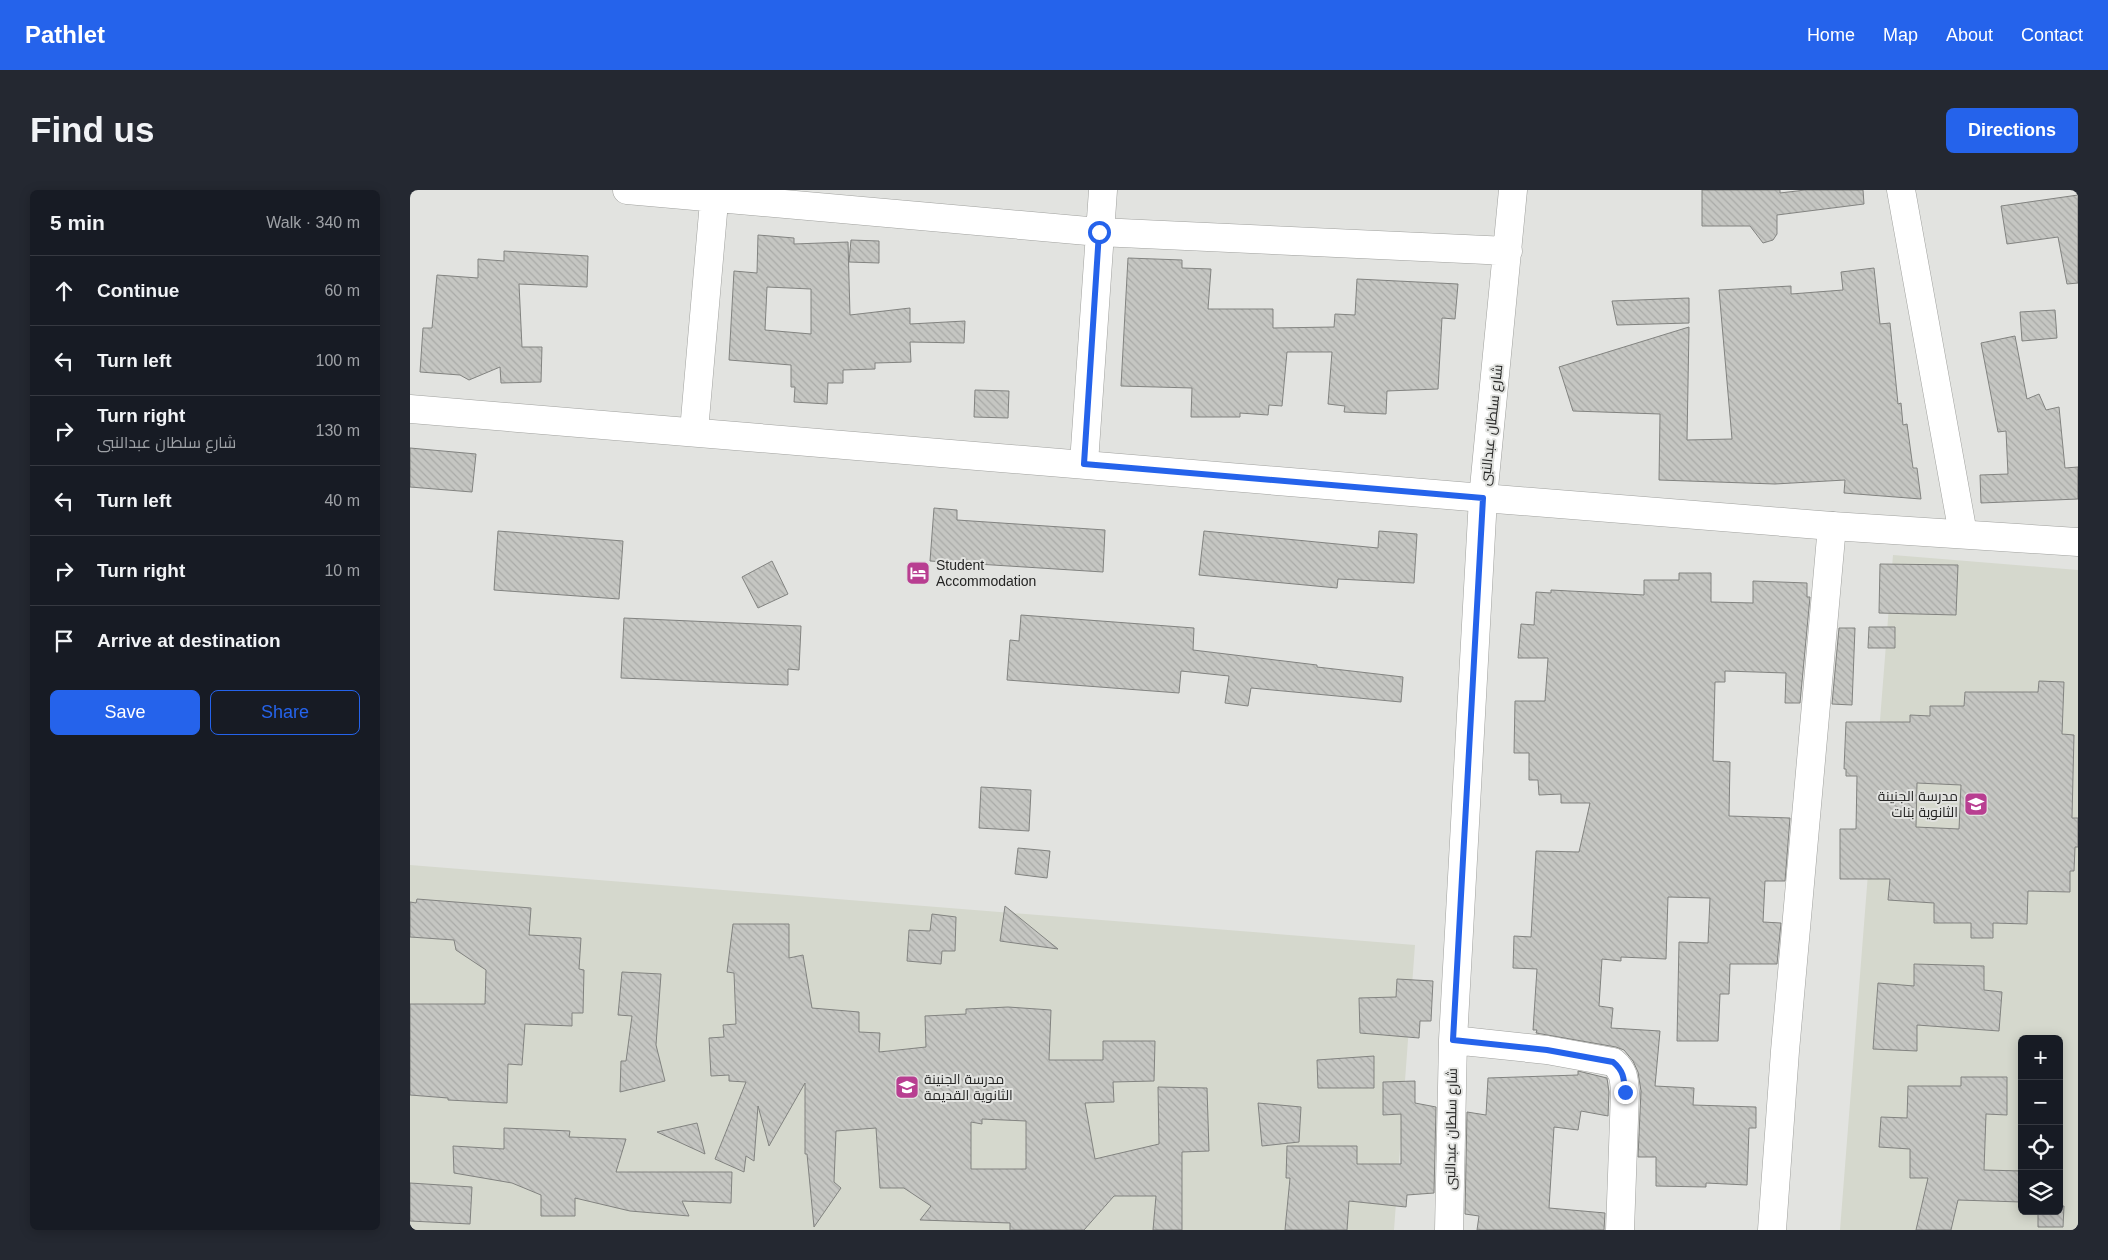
<!DOCTYPE html>
<meta charset="utf-8">
<style>
:root{--surface:#171b24;--page:#242831;--text:#f1f3f6;--muted:#9ea1a6;--line:#363941;--accent:#2563eb}
body{margin:0;font-family:Helvetica,Cairo,sans-serif;background:var(--page);color:var(--text)}
.controls{position:absolute;right:15px;bottom:15px;display:grid;overflow:hidden;border-radius:8px;box-shadow:0 2px 12px #0003}
.controls button{width:45px;height:45px;display:grid;place-items:center;padding:0;border:0;border-bottom:1px solid var(--line);background:var(--surface);color:var(--text);font:25px sans-serif}
.stop{position:absolute;width:15px;height:15px;margin:-11px;border:4px solid #2563eb;border-radius:50%;background:#fff}
.stop.end{background:#2563eb;border-color:#fff;box-shadow:0 1px 5px #0008}
.list{margin:0;padding:0;list-style:none}
h2{display:flex;justify-content:space-between;align-items:center;height:65px;margin:0;padding:0 20px;font-size:21px}
h2 small{font-size:16px;font-weight:400;color:var(--muted)}
.list li{display:grid;grid-template-columns:32px 1fr auto;gap:15px;align-items:center;box-sizing:border-box;height:70px;padding:0 20px;border-top:1px solid var(--line)}
.list b{display:block;font-size:19px;white-space:nowrap}
.list p{margin:0;font-size:16px;white-space:nowrap;color:var(--muted)}
.list em{font-size:16px;font-style:normal;color:var(--muted)}
.actions{display:flex;gap:10px;padding:15px 20px}
.actions a{flex:1;padding:11px 0;border:1px solid var(--accent);border-radius:8px;text-align:center;font-size:18px;color:var(--accent)}
.actions .main{background:var(--accent);color:#fff}
.icon{flex:none;width:28px;height:28px;fill:none;stroke:currentColor;stroke-width:2;stroke-linecap:round;stroke-linejoin:round}
.map{position:relative;flex:none;width:1668px;height:1040px;overflow:hidden;border-radius:8px}
header{display:flex;align-items:center;gap:30px;box-sizing:border-box;height:70px;padding:0 25px;background:var(--accent);color:#fff}
header strong{font-size:24px}
nav{display:flex;gap:28px;margin-inline-start:auto;font-size:18px}
.intro{display:flex;align-items:center;justify-content:space-between;box-sizing:border-box;height:120px;padding:0 30px}
h1{margin:0;font-size:35px}
.button{padding:12px 22px;border-radius:8px;background:var(--accent);color:#fff;font-size:18px;font-weight:700}
main{display:flex;gap:30px;padding:0 30px}
aside{flex:1;background:var(--surface);border-radius:8px;box-shadow:0 2px 12px #0003}
.map>svg:first-child{display:block}
.built{fill:#d5d8cd;fill-rule:evenodd}
.building{fill:url(#building-back-hatch);stroke:#828380;fill-rule:evenodd}
.lines{fill:none;stroke-linecap:round;stroke-linejoin:round}
.street-casing{stroke:#a0a19e;stroke-width:29}
.secondary-casing{stroke:#a0a19e;stroke-width:29}
.street{stroke:#fff;stroke-width:28}
.secondary{stroke:#fff;stroke-width:28}
.route{stroke:#2563eb;stroke-width:6}
.labels{text-anchor:middle;stroke-width:4;stroke-linejoin:round;paint-order:stroke}
.street-label{font-size:14px;fill:#252524;stroke:#e2e3e0}
.poi-label{font-size:14px;fill:#252524;stroke:#e2e3e0;text-anchor:start}
</style>
<header>
<strong>Pathlet</strong>
<nav><a>Home</a><a>Map</a><a>About</a><a>Contact</a></nav>
</header>
<div class="intro"><h1>Find us</h1><a class="button">Directions</a></div>
<main>
<aside>
<h2>5 min<small>Walk · 340 m</small></h2>
<ul class="list">
<li><svg class="icon" aria-label="ahead" viewBox="0 0 24 24"><path d="M12 20V5M6 11l6-6 6 6"/></svg><div><b>Continue</b></div><em>60 m</em></li>
<li><svg class="icon" aria-label="left" viewBox="0 0 24 24"><path d="M17 20v-9H6M10 6l-5 5 5 5"/></svg><div><b>Turn left</b></div><em>100 m</em></li>
<li><svg class="icon" aria-label="right" viewBox="0 0 24 24"><path d="M7 20v-9h11M14 6l5 5-5 5"/></svg><div><b>Turn right</b><p>شارع سلطان عبدالنبى</p></div><em>130 m</em></li>
<li><svg class="icon" aria-label="left" viewBox="0 0 24 24"><path d="M17 20v-9H6M10 6l-5 5 5 5"/></svg><div><b>Turn left</b></div><em>40 m</em></li>
<li><svg class="icon" aria-label="right" viewBox="0 0 24 24"><path d="M7 20v-9h11M14 6l5 5-5 5"/></svg><div><b>Turn right</b></div><em>10 m</em></li>
<li><svg class="icon" aria-label="arrive" viewBox="0 0 24 24"><path d="M6 21V4h12l-3 4 3 4H6"/></svg><div><b>Arrive at destination</b></div></li>
</ul>
<div class="actions"><a class="main">Save</a><a>Share</a></div>
</aside>
<div class="map">
<svg width="1668" height="1040" viewBox="0 0 1668 1040">
<defs>
<pattern id="building-back-hatch" width="6" height="6" patternUnits="userSpaceOnUse" patternTransform="scale(1.25)"><rect width="6" height="6" fill="#c5c6c2"/><path d="M-1 5l2 2M0 0l6 6M5-1l2 2" fill="none" stroke="#a9aaa7"/></pattern>
</defs>
<rect width="100%" height="100%" fill="#e2e3e0"/>
<!-- built -->
<path class="built" d="M 1483,365 L 1668,380 L 1668,1040 L 1430,1040 ZM 1612,849 L 1649,849 L 1649,1021 L 1612,1021 Z
M 0,675 L 1005,755 L 984,1040 L 0,1040 Z"/>
<!-- building -->
<path class="building" d="M 1292,0 L 1370,0 L 1370,3 L 1395,0 L 1453,0 L 1454,14 L 1367,25 L 1367,44 L 1363,50 L 1353,53 L 1340,36 L 1292,36 Z
M 1668,5 L 1668,93 L 1657,94 L 1648,47 L 1597,54 L 1591,16 Z
M 348,45 L 384,48 L 384,54 L 438,52 L 440,125 L 500,118 L 500,134 L 555,131 L 554,153 L 500,152 L 501,172 L 465,173 L 465,179 L 433,180 L 433,193 L 418,193 L 417,214 L 384,212 L 385,197 L 381,197 L 381,175 L 319,170 L 324,81 L 347,83 ZM 357,97 L 401,99 L 401,144 L 355,140 Z
M 441,50 L 469,51 L 469,73 L 439,72 Z
M 94,61 L 178,66 L 177,97 L 109,94 L 112,157 L 132,157 L 131,192 L 91,193 L 90,177 L 59,190 L 50,185 L 10,182 L 13,138 L 22,138 L 27,85 L 68,88 L 68,69 L 94,71 Z
M 718,68 L 772,70 L 772,78 L 801,79 L 798,119 L 863,119 L 863,138 L 924,137 L 925,124 L 945,125 L 947,89 L 1048,94 L 1045,129 L 1032,128 L 1028,199 L 977,201 L 976,224 L 934,222 L 935,216 L 918,214 L 922,162 L 877,162 L 872,216 L 859,215 L 858,225 L 830,223 L 830,227 L 781,227 L 782,198 L 711,196 Z
M 1464,78 L 1470,134 L 1480,133 L 1488,214 L 1491,213 L 1493,235 L 1497,234 L 1503,278 L 1507,278 L 1511,309 L 1434,303 L 1435,290 L 1365,294 L 1249,290 L 1250,224 L 1163,221 L 1149,177 L 1279,137 L 1277,250 L 1322,249 L 1309,100 L 1381,96 L 1381,104 L 1433,100 L 1431,82 Z
M 1279,108 L 1279,133 L 1207,135 L 1202,111 Z
M 1645,120 L 1647,148 L 1612,151 L 1610,122 Z
M 1605,146 L 1617,209 L 1629,204 L 1636,220 L 1649,217 L 1655,278 L 1668,277 L 1668,309 L 1571,313 L 1570,285 L 1598,284 L 1596,241 L 1588,242 L 1571,153 Z
M 565,200 L 599,201 L 598,228 L 564,227 Z
M 0,258 L 66,264 L 62,302 L 0,297 Z
M 524,318 L 547,320 L 547,330 L 695,340 L 693,382 L 520,371 Z
M 88,341 L 213,351 L 209,409 L 84,400 Z
M 794,341 L 968,358 L 969,341 L 1007,344 L 1004,393 L 928,389 L 927,398 L 789,385 Z
M 362,371 L 378,404 L 348,418 L 332,387 Z
M 1470,374 L 1548,375 L 1546,425 L 1469,423 Z
M 1269,383 L 1301,383 L 1301,412 L 1343,413 L 1343,391 L 1397,393 L 1397,407 L 1400,407 L 1390,513 L 1375,513 L 1376,483 L 1315,481 L 1315,492 L 1305,492 L 1303,571 L 1320,572 L 1319,626 L 1380,628 L 1375,691 L 1355,691 L 1353,732 L 1371,733 L 1367,774 L 1320,774 L 1319,804 L 1310,804 L 1308,851 L 1267,851 L 1269,752 L 1298,753 L 1300,708 L 1258,707 L 1256,769 L 1211,767 L 1211,771 L 1192,769 L 1189,816 L 1203,818 L 1201,838 L 1250,841 L 1245,896 L 1284,898 L 1283,915 L 1346,917 L 1346,938 L 1339,938 L 1337,995 L 1296,993 L 1296,997 L 1246,996 L 1246,967 L 1228,967 L 1231,901 L 1228,882 L 1223,871 L 1214,860 L 1206,857 L 1126,843 L 1127,840 L 1123,840 L 1127,779 L 1103,778 L 1104,746 L 1121,747 L 1126,661 L 1169,662 L 1180,613 L 1151,613 L 1151,604 L 1129,605 L 1128,590 L 1119,590 L 1119,563 L 1104,563 L 1105,511 L 1135,511 L 1138,468 L 1108,468 L 1111,434 L 1124,435 L 1126,402 L 1141,403 L 1141,400 L 1234,405 L 1234,390 L 1269,390 Z
M 611,425 L 784,438 L 783,460 L 907,475 L 907,477 L 993,487 L 991,512 L 841,498 L 838,516 L 815,513 L 819,486 L 771,481 L 769,503 L 597,490 L 600,450 L 609,451 Z
M 214,428 L 391,436 L 389,480 L 378,479 L 378,495 L 211,488 Z
M 1459,437 L 1485,437 L 1485,458 L 1458,458 Z
M 1429,438 L 1445,438 L 1442,515 L 1422,514 Z
M 1629,491 L 1654,492 L 1652,544 L 1664,545 L 1662,628 L 1668,628 L 1668,657 L 1665,657 L 1664,681 L 1660,681 L 1660,702 L 1618,701 L 1617,734 L 1583,733 L 1583,748 L 1561,748 L 1561,733 L 1524,733 L 1524,713 L 1478,710 L 1480,689 L 1430,689 L 1430,639 L 1446,639 L 1447,586 L 1436,586 L 1436,579 L 1434,579 L 1436,532 L 1500,532 L 1500,525 L 1520,526 L 1520,516 L 1554,516 L 1555,502 L 1628,502 ZM 1507,593 L 1551,595 L 1549,639 L 1506,637 Z
M 571,597 L 621,600 L 619,641 L 569,638 Z
M 608,658 L 640,661 L 637,688 L 605,684 Z
M 7,709 L 121,718 L 119,745 L 171,748 L 169,779 L 174,780 L 173,823 L 162,823 L 162,836 L 115,834 L 112,875 L 98,874 L 97,913 L 38,910 L 38,908 L 0,905 L 0,814 L 75,814 L 76,780 L 46,760 L 44,750 L 0,747 L 0,712 L 6,713 Z
M 595,716 L 648,759 L 590,751 Z
M 522,724 L 546,727 L 545,761 L 532,761 L 531,774 L 497,771 L 499,740 L 520,741 Z
M 323,734 L 379,734 L 379,768 L 393,765 L 402,818 L 449,822 L 449,842 L 470,843 L 469,862 L 516,857 L 515,826 L 556,824 L 556,819 L 598,817 L 641,820 L 639,870 L 693,870 L 693,851 L 745,851 L 744,891 L 703,892 L 704,912 L 675,913 L 685,969 L 749,954 L 748,897 L 797,898 L 799,961 L 772,962 L 772,1040 L 743,1040 L 746,1006 L 704,1006 L 674,1040 L 600,1040 L 600,1033 L 510,1030 L 521,1016 L 494,998 L 470,998 L 466,938 L 426,941 L 424,992 L 431,998 L 404,1037 L 397,964 L 395,964 L 395,893 L 359,956 L 348,916 L 344,971 L 336,966 L 334,982 L 305,969 L 336,892 L 319,891 L 319,885 L 301,886 L 299,848 L 314,847 L 313,835 L 326,834 L 324,783 L 317,782 ZM 572,929 L 616,931 L 616,979 L 561,979 L 561,932 L 572,934 Z
M 1504,774 L 1574,776 L 1574,800 L 1592,802 L 1589,841 L 1507,835 L 1507,861 L 1463,859 L 1468,793 L 1504,796 Z
M 212,782 L 251,784 L 246,855 L 255,891 L 210,902 L 211,871 L 216,871 L 222,826 L 208,825 Z
M 987,789 L 1023,791 L 1021,831 L 1010,831 L 1009,848 L 950,843 L 949,808 L 986,807 Z
M 964,866 L 964,898 L 908,898 L 907,870 Z
M 1168,881 L 1197,888 L 1199,902 L 1198,926 L 1171,921 L 1168,940 L 1144,937 L 1139,1018 L 1195,1023 L 1194,1040 L 1067,1040 L 1069,1026 L 1055,1024 L 1057,922 L 1076,925 L 1078,888 L 1168,885 Z
M 1551,887 L 1597,887 L 1597,925 L 1576,924 L 1574,980 L 1612,981 L 1611,1012 L 1548,1010 L 1541,1040 L 1506,1040 L 1518,988 L 1500,988 L 1500,959 L 1469,957 L 1471,927 L 1497,928 L 1498,896 L 1551,896 Z
M 1005,891 L 1005,913 L 1026,917 L 1024,1003 L 997,1005 L 996,1017 L 939,1011 L 937,1040 L 875,1040 L 880,988 L 876,988 L 877,956 L 947,956 L 947,974 L 991,974 L 991,924 L 973,925 L 973,892 Z
M 848,913 L 891,917 L 889,952 L 852,956 Z
M 287,933 L 295,964 L 247,942 Z
M 94,938 L 160,941 L 159,947 L 216,949 L 206,982 L 322,982 L 321,1013 L 272,1011 L 279,1026 L 220,1021 L 165,1008 L 165,1026 L 131,1026 L 131,1005 L 102,993 L 44,983 L 43,956 L 94,959 Z
M 0,993 L 62,997 L 60,1034 L 0,1031 Z
M 1649,1016 L 1654,1016 L 1653,1037 L 1628,1037 L 1628,1021 L 1649,1021 Z"/>
<g class="lines">
<!-- street casing -->
<g class="street-casing">
<path id="street" d="M 217,0 L 689,42 L 1098,61
M 1491,0 L 1553,344
M 284,241 L 305,0
M 674,273 L 693,0
M 1043,850 L 1137,860 L 1203,872 C 1214,881 1214,889 1215,902 L 1210,1040
M 1039,1040 L 1043,850 L 1073,308 L 1103,0
M 1362,1040 L 1375,861 L 1422,336"/>
</g>
<!-- secondary casing -->
<g class="secondary-casing">
<path id="secondary" d="M 0,219 L 1073,308 L 1422,336 L 1668,352"/>
</g>
<!-- street -->
<use href="#street" class="street"/>
<!-- secondary -->
<use href="#secondary" class="secondary"/>
</g>
<g class="lines">
<!-- route -->
<path class="route" d="M 689,42 L 674,274 L 1073,308 L 1043,850 L 1137,860 L 1203,872 C 1214,881 1214,889 1215,902"/>
</g>
<!-- icons -->
<defs>
<g id="hotel-square" transform="scale(1.25)"><rect x="-9" y="-9" width="18" height="18" rx="4" fill="#b83e91" stroke="#e2e3e0"/><path d="M-6-4.5h1.5V1H6V5H4.5V3h-9V5H-6ZM-4 0a1.8 1.8 0 1 1 3.6 0ZM.5 0V-2.5h3Q6-2.5 6 0Z" fill="#fff"/></g>
<g id="school-square" transform="scale(1.25)"><rect x="-9" y="-9" width="18" height="18" rx="4" fill="#b83e91" stroke="#e2e3e0"/><path d="M0-5L7-2L0 1L-7-2ZM-4 1L0 2.5L4 1V4Q0 6-4 4Z" fill="#fff"/></g>
</defs>
<g fill-rule="evenodd">
<use href="#hotel-square" x="508" y="383"/>
<use href="#school-square" x="1566" y="614"/>
<use href="#school-square" x="497" y="897"/>
</g>
<g class="labels">
<!-- street labels -->
<g class="street-label">
<text transform="translate(1081 235) rotate(-84)" y="5">شارع سلطان عبدالنبى</text>
<text transform="translate(1041 939) rotate(-89)" y="5">شارع سلطان عبدالنبى</text>
</g>
<!-- poi labels -->
<g class="poi-label">
<text x="526" y="380">Student<tspan x="526" dy="16">Accommodation</tspan></text>
<text x="1548" y="611" text-anchor="end">مدرسة الجنينة<tspan x="1548" dy="16">الثانوية بنات</tspan></text>
<text x="514" y="894">مدرسة الجنينة<tspan x="514" dy="16">الثانوية القديمة</tspan></text>
</g>
</g>
</svg>
<div class="controls">
<button>+</button>
<button>−</button>
<button><svg class="icon" aria-label="locate" viewBox="0 0 24 24"><circle cx="12" cy="12" r="6"/><path d="M12 2v4M12 18v4M2 12h4M18 12h4"/></svg></button>
<button><svg class="icon" aria-label="layers" viewBox="0 0 24 24"><path d="M12 4l9 5-9 5-9-5zM3 14l9 5 9-5"/></svg></button>
</div>
<div class="stop" style="left:689px;top:42px"></div>
<div class="stop end" style="left:1215px;top:902px"></div>
</div>
</main>
